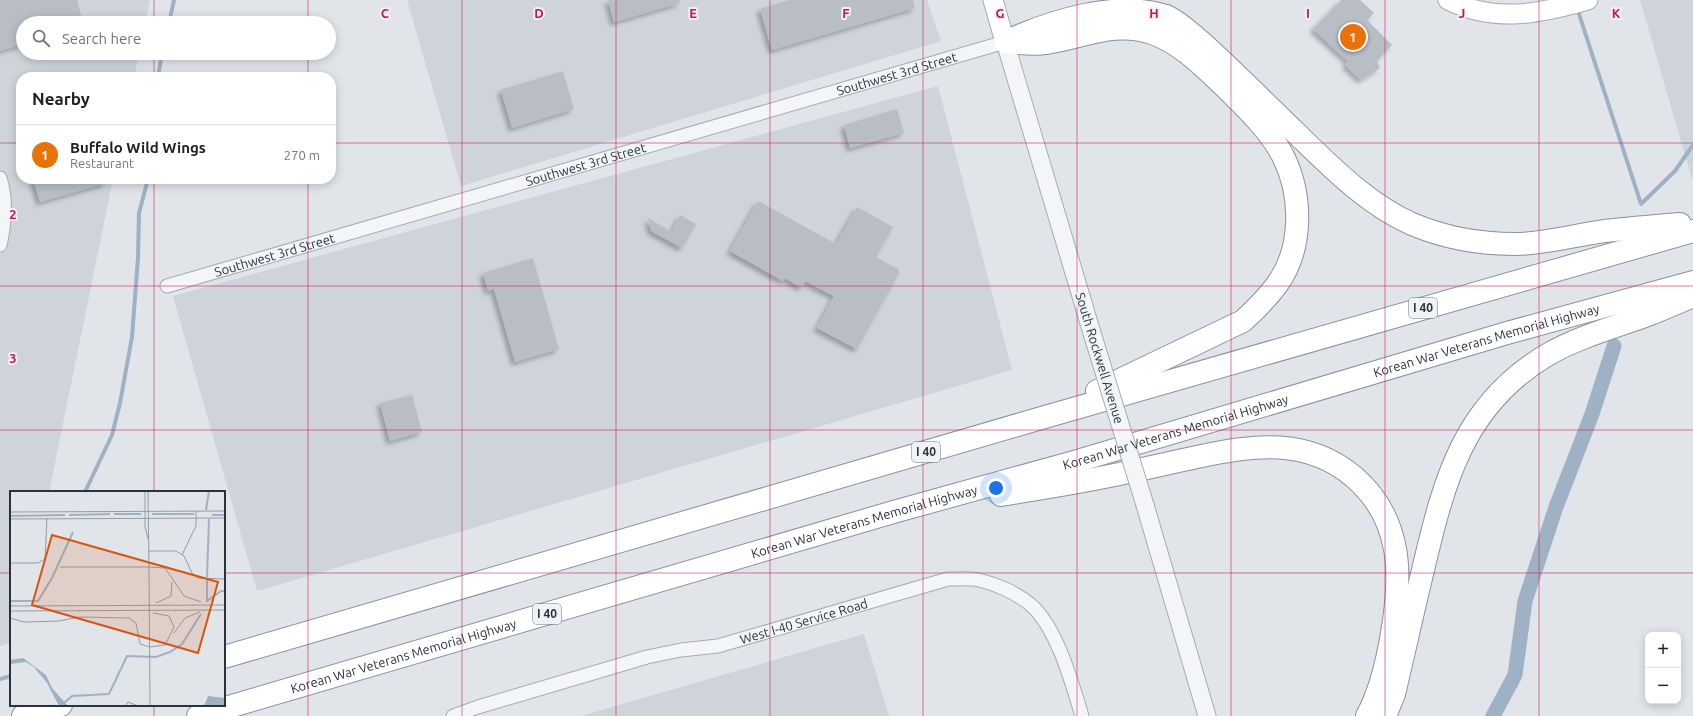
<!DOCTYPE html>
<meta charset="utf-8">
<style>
:root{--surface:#fff;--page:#f6f6f6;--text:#202124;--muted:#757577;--line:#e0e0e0;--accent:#0b8043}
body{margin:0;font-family:Ubuntu,sans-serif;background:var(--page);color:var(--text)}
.controls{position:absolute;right:12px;bottom:12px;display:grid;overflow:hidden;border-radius:8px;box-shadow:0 2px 10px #0003}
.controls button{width:36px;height:36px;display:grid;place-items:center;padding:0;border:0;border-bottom:1px solid var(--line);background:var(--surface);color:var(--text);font:20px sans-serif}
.you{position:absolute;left:996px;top:488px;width:14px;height:14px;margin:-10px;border:3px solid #fff;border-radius:50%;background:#1a73e8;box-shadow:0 0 0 6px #1a73e833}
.badge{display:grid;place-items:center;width:26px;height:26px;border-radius:50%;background:var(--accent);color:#fff;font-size:13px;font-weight:700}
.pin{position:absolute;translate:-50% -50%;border:2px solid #fff;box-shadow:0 1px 4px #0006}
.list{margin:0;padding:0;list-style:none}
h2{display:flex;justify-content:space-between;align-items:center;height:52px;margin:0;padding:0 16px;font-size:17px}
h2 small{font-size:13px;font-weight:400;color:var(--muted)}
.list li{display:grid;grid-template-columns:26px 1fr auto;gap:12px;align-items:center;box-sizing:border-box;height:60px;padding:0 16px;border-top:1px solid var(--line)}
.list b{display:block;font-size:15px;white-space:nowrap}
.list p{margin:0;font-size:13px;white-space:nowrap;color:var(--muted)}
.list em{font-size:13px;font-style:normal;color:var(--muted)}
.icon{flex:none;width:22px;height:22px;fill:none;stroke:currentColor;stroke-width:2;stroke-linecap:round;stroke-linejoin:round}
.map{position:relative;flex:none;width:1693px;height:716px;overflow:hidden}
.search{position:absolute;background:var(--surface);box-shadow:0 2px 10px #0003;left:16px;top:16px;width:320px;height:44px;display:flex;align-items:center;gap:10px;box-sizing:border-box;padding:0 14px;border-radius:22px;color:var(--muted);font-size:15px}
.panel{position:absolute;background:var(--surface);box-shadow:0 2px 10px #0003;left:16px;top:72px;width:320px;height:112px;border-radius:16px}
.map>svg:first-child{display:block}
.built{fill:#cfd3da}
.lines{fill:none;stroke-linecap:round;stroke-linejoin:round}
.stream{stroke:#9fb2c5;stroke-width:4}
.canal{stroke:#9fb2c5;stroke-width:15}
.building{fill:#b9bdc5;filter:url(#shadow)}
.minor-casing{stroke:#a7abb2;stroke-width:15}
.tertiary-casing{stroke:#a7abb2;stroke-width:19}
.secondary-casing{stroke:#a7abb2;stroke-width:21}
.motorway-casing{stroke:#8a929e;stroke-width:24}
.minor{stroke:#f3f5f7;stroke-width:13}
.tertiary{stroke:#f3f5f7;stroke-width:17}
.secondary{stroke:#fff;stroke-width:19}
.motorway{stroke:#fff;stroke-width:22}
.tertiary-bridge-casing{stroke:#a7abb2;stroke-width:19;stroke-linecap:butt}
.tertiary-bridge{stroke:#f3f5f7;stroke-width:17}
.grid{fill:none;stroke:#c2185b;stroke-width:1;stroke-opacity:0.55}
.labels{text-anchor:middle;stroke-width:4;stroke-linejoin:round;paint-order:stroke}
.shield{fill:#f0f3f6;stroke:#666c76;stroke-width:1}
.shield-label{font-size:12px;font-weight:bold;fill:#2b323f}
.street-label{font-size:13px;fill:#2b323f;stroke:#f0f3f6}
.inset-river{fill:none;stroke:#9fb2c5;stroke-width:2}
.inset-road{fill:none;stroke:#989da4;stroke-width:1}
.view{fill:#d55511;fill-opacity:0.15;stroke:#d55511;stroke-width:2}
.inset-edge{fill:none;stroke:#2b323f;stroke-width:2}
.grid-label{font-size:13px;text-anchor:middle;font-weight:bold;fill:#c2185b;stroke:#f0f3f6;stroke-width:4;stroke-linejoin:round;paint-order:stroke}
</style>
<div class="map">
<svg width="1693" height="716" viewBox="0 0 1693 716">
<defs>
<filter id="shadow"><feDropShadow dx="-3.5" dy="3.5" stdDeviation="2" flood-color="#0004"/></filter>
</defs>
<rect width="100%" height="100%" fill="#e1e4e8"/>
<!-- built -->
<path class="built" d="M 0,0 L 150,0 L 145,23 L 23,23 L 23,53 L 139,53 L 134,77 L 21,77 L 21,179 L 113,179 L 49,492 L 11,492 L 11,643 L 0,646 Z
M 407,0 L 927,0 L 941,41 L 461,186 Z
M 1640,0 L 1693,0 L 1693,179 L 1692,179 Z
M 938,86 L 1012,370 L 257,591 L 173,296 Z
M 864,634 L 889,716 L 581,716 Z"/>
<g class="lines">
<!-- stream -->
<path class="stream" d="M 1577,8 L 1641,204 L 1675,171 L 1693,145
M 169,23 L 174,0
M 158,77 L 162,53
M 85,492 L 112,435 L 120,403 L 132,337 L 138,258 L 139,213 L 148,179
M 0,679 L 11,676"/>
<!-- canal -->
<path class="canal" d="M 1493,716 L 1515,675 L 1525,601 L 1556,507 L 1592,414 L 1614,346"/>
</g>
<!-- building -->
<path class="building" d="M 0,0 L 77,0 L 83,23 L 23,23 L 23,44 L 0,51 Z
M 608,0 L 679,0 L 680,3 L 614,22 Z
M 790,0 L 913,0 L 915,8 L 772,50 L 760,9 Z
M 1341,0 L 1360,0 L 1374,13 L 1367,20 L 1392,45 L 1377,61 L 1380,68 L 1361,80 L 1345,65 L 1348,61 L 1313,29 Z
M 563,71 L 574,109 L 512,128 L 501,90 Z
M 897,109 L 904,133 L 850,148 L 844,125 Z
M 33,179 L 105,179 L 106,183 L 40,202 Z
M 758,201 L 836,244 L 857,207 L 893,227 L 876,257 L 898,269 L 899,273 L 857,349 L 817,328 L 834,296 L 805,281 L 802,288 L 785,278 L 783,281 L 730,251 Z
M 680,215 L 696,224 L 682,248 L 651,231 L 648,218 L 672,232 Z
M 533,258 L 559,349 L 515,362 L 494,289 L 488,291 L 483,273 Z
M 412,395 L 422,432 L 390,441 L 380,403 Z"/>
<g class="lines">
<!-- minor casing -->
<g class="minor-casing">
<g id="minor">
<path d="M 0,178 C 7,200 5,223 0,245"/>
<path id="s1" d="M 167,286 L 1005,42"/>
<path id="s2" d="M 453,716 L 478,707 L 647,657 L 681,650 L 718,646 L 948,579 C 958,579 969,578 979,580 C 996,584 1017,593 1031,605 C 1057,628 1072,683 1082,716"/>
</g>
</g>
<!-- tertiary casing -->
<g class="tertiary-casing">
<path id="tertiary" d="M 1005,42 L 1092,333
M 1145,505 L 1207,716"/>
</g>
<!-- secondary casing -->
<g class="secondary-casing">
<path id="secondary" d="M 993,0 L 1005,42
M 1448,0 C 1495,23 1540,14 1588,0"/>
</g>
<!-- motorway casing -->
<g class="motorway-casing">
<g id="motorway">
<path d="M 1005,42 C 1051,21 1116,0 1166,16 C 1179,22 1189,32 1200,41 C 1233,71 1264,102 1296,133 C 1331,167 1367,204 1412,224 C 1445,238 1479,244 1515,244 C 1545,244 1575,235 1605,231 C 1630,228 1655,226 1680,224"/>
<path d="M 1009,42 C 1021,43 1034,45 1046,43 C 1082,38 1114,20 1152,33 C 1182,44 1203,66 1225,87 C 1246,108 1269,129 1283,156 C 1303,196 1303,250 1276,286 C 1266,299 1255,310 1243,321 L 1097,391"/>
<path d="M 1001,495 C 1042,488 1083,482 1124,473 C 1148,468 1173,462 1197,457 C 1253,445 1307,437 1354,477 C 1376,496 1390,521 1395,549 C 1403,591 1388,678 1367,716"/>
<path d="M 224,657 L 1038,419 L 1693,231"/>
<path d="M 23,716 L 61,705"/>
<path id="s3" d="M 198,716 L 897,511 L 1074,462 L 1507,333 L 1693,282"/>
<path d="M 1385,716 L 1394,694 C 1404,652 1413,611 1423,570 C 1444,481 1463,405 1547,355 C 1578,337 1612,328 1645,316 C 1661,310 1677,303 1693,296"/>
</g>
</g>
<!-- minor -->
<use href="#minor" class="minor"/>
<!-- tertiary -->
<use href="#tertiary" class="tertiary"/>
<!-- secondary -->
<use href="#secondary" class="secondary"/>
<!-- motorway -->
<use href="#motorway" class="motorway"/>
<!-- tertiary-bridge casing -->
<g class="tertiary-bridge-casing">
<path id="tertiary-bridge" d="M 1092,333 L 1145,505"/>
</g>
<!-- tertiary-bridge -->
<use href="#tertiary-bridge" class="tertiary-bridge"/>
</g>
<!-- grid -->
<path class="grid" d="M 154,0 L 154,23M 308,0 L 308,23M 462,0 L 462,716M 616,0 L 616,716M 770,0 L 770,716M 923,0 L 923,716M 1077,0 L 1077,716M 1231,0 L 1231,716M 1385,0 L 1385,716M 1539,0 L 1539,716M 154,53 L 154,77M 308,53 L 308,77M 0,143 L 21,143M 331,143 L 1693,143M 154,179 L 154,492M 308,179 L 308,716M 0,286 L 1693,286M 0,430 L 1693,430M 0,573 L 11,573M 224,573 L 1693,573M 154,705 L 154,716"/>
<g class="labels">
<!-- shield labels -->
<g class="shield">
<rect x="1409" y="298" width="28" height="20" rx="3"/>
<rect x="912" y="442" width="28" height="20" rx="3"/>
<rect x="533" y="604" width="28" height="20" rx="3"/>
</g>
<g class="shield-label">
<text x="1423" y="312">I 40</text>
<text x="926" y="456">I 40</text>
<text x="547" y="618">I 40</text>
</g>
<!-- street labels -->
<g class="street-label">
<text dy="5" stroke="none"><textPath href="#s1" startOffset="760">Southwest 3rd Street</textPath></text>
<text dy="5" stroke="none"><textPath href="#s1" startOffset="436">Southwest 3rd Street</textPath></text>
<text dy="5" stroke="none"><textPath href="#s1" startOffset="112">Southwest 3rd Street</textPath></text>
<text dy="5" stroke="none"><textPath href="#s3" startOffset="1342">Korean War Veterans Memorial Highway</textPath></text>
<text transform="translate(1100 358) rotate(73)" y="5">South Rockwell Avenue</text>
<text dy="5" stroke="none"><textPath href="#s3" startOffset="1018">Korean War Veterans Memorial Highway</textPath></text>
<text dy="5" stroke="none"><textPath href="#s3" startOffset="694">Korean War Veterans Memorial Highway</textPath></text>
<text dy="5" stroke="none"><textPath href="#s2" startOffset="364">West I-40 Service Road</textPath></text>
<text dy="5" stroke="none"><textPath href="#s3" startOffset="214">Korean War Veterans Memorial Highway</textPath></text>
</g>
</g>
<!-- overview -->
<g transform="translate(10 491)">
<rect width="215" height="215" fill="#e1e4e8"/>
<path d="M 13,167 L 36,184 L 42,197 L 58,215 L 49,215 L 37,192 L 24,176 L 16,171 L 0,173 L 0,169 ZM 198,205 L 215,207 L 215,215 L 194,215 Z" fill="#9fb2c5"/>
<path class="inset-river" d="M 196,19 L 199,0M 104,23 L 131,23M 142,23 L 184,23M 59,24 L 100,23M 202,24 L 215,24M 0,25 L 55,24M 197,86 L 199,28M 197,89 L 197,110 L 211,100 L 215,100M 0,110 L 28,110 L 42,87 L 63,41M 54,212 L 62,205 L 99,203 L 117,165 L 146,166 L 160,161 L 172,153 L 191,123"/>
<path class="inset-road" d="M 135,0 L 135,35 L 138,48M 138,0 L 139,76M 0,21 L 215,20M 0,28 L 215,27M 139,60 L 166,60 L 174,65 L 182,82 L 188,87 L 215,88M 172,64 L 186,35 L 186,20M 0,72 L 28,72 L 35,68 L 37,27M 50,76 L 139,76 L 140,215M 139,76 L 155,77 L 174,105 L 191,111M 146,112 L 161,105 L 162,91M 0,115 L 215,114M 0,120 L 215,119M 0,127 L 14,131 L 49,130 L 69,126 L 119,127 L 126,132 L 130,153 L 140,156M 164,142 L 175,127 L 190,121M 140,156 L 155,154 L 164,136 L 159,125 L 143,122M 115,215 L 118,211 L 128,215"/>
<path class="view" d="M 42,44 L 208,91 L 188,162 L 22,114 Z"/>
<rect width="215" height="215" class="inset-edge"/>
</g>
<g class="grid-label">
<text x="385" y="18">C</text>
<text x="539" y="18">D</text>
<text x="693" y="18">E</text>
<text x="846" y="18">F</text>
<text x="1000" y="18">G</text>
<text x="1154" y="18">H</text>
<text x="1308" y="18">I</text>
<text x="1462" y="18">J</text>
<text x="1616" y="18">K</text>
<text x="13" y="219">2</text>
<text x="13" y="363">3</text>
</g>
</svg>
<div class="controls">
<button>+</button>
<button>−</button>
</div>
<div class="you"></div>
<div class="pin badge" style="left:1353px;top:37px;background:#e8710a">1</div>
<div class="search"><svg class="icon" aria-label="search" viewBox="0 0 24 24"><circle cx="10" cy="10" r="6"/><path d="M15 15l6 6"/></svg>Search here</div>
<section class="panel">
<h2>Nearby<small></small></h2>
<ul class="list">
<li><span class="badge" style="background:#e8710a">1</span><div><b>Buffalo Wild Wings</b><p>Restaurant</p></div><em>270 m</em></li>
</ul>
</section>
</div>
